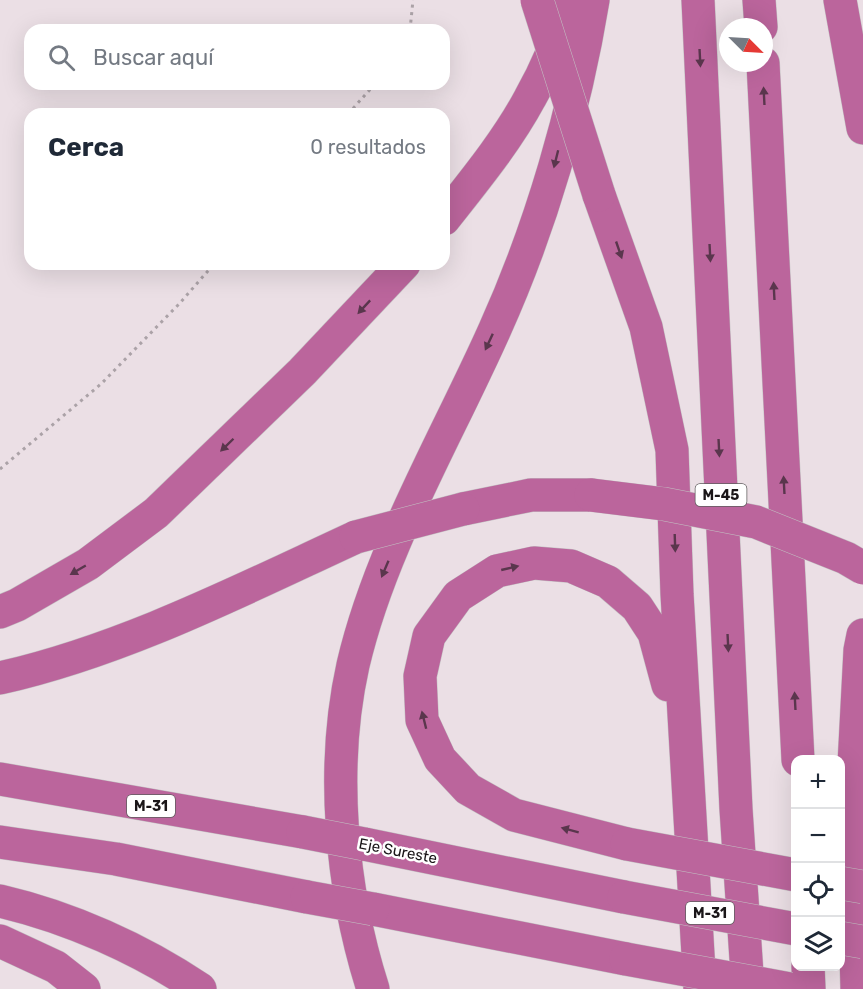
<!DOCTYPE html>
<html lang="es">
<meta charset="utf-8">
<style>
:root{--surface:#fff;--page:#f6f6f7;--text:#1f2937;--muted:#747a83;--line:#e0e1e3}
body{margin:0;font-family:Rubik,sans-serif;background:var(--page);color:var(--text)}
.controls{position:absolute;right:18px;bottom:18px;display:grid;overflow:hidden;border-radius:12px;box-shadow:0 6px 24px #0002}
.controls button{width:54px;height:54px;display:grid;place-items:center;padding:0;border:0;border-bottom:2px solid var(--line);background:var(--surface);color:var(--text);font:30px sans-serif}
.compass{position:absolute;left:719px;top:18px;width:54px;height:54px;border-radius:50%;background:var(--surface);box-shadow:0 6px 24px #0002;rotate:114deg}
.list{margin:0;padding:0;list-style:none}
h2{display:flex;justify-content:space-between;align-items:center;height:78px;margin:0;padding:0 24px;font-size:26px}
h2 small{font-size:20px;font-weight:400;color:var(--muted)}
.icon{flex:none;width:33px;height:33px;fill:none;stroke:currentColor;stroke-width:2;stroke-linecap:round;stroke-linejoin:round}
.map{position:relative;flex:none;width:863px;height:989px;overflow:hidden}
.search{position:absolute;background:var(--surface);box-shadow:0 6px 24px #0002;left:24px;top:24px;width:426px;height:66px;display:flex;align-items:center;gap:15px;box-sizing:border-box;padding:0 21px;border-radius:18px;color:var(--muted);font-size:22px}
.panel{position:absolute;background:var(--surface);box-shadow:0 6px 24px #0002;left:24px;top:108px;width:426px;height:162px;border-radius:18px}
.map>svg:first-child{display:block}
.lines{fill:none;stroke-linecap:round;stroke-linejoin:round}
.highway-casing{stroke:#c3c2c3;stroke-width:34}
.path{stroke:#aba2a7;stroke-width:3;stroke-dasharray:3 4.5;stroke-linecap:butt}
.highway{stroke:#bb659c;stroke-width:33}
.highway-bridge-casing{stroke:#c3c2c3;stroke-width:34;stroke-linecap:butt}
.highway-bridge{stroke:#bb659c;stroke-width:33}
.oneway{fill:#5a364d}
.labels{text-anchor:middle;stroke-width:5;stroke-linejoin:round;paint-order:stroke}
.shield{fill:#fff;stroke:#5f5c5d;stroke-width:1.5}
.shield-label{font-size:14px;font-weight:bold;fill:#1a1618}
.street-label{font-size:15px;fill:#1a1618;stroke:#fff}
</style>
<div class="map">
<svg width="863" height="989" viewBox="0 0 863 989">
<rect width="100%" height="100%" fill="#ebdfe5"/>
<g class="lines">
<!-- highway casing -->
<g class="highway-casing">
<path id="highway" d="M 698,0 L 736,809 L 748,989
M 759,0 L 761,27
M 840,0 L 863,128
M 763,63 L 798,760
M 599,195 L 646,327 L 672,450 L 677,594 L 700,989
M 444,219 C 474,181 507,141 530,98 C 547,68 561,33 571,0
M 463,509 L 531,495 L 591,495
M 0,612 L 17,605 L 88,564 L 156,513 L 302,372 L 404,264
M 0,678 C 124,650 241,590 356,537
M 0,779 L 303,832
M 0,842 L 116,859 L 307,897
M 364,844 L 624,897
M 627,844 L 514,815 L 468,789 L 440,759 L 422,720 L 420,676 L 429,636 L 458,596 L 497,571 L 534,563 L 571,566 L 608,582 L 637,607 L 654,633 L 668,685
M 0,901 C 69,917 141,949 200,989
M 373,909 L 626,959
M 0,941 L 56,967 L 84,989
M 808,966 L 809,989
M 373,989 C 341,889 330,768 353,665 C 380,549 447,437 495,329 C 541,227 575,110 593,0
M 857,989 L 852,803 L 860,650 L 863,635"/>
</g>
<!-- path -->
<path class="path" d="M 410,30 L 413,0
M 348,114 L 375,84
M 0,469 L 101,384 L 179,304 L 214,264"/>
<!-- highway -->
<use href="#highway" class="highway"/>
<!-- highway-bridge casing -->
<g class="highway-bridge-casing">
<path id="highway-bridge" d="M 537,0 L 599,195
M 591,495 L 664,504 L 756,522 L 846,558 L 863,568
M 356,537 L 463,509
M 303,832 L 364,844
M 627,844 L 796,875
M 840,883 L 863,887
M 307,897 L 373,909
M 624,897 L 796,929
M 840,938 L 863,942
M 626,959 L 790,989"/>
</g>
<!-- highway-bridge -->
<use href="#highway-bridge" class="highway-bridge"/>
</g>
<!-- one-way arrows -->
<defs><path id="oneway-solid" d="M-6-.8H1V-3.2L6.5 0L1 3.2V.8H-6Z" transform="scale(1.5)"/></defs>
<g class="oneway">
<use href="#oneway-solid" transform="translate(700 58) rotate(87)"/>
<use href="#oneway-solid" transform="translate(764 96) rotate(-93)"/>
<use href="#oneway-solid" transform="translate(556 159) rotate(104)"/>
<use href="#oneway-solid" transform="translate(619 250) rotate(71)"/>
<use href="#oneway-solid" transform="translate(710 253) rotate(87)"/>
<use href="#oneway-solid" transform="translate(774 291) rotate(-93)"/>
<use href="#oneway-solid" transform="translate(364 307) rotate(133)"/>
<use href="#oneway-solid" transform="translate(489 342) rotate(115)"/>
<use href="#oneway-solid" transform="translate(227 445) rotate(136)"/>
<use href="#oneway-solid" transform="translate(719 448) rotate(87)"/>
<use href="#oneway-solid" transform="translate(784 485) rotate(-93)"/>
<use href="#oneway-solid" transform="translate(675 543) rotate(88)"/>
<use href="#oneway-solid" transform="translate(510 568) rotate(-13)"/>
<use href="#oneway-solid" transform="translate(385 569) rotate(113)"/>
<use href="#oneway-solid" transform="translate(78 570) rotate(150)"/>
<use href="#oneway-solid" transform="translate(728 643) rotate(87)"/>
<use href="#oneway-solid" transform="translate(795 701) rotate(-93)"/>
<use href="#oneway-solid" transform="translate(424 720) rotate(-104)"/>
<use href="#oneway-solid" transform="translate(570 830) rotate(-165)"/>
</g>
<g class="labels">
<!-- shield labels -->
<g class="shield">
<rect x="695.5" y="484" width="51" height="22" rx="4.5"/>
<rect x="127" y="795" width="48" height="22" rx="4.5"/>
<rect x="686" y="902" width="48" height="22" rx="4.5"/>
</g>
<g class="shield-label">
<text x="721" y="500">M-45</text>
<text x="151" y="811">M-31</text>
<text x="710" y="918">M-31</text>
</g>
<!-- street labels -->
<g class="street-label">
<text transform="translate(398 851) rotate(11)" y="5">Eje Sureste</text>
</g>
</g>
</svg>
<div class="controls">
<button>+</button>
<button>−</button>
<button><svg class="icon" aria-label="locate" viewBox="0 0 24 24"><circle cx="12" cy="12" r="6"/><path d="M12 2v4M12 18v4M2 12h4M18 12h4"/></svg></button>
<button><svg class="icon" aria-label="layers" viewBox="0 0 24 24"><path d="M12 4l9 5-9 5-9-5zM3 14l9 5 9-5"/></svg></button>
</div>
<svg class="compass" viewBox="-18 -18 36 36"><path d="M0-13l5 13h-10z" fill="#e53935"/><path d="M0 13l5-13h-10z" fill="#747a83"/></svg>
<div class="search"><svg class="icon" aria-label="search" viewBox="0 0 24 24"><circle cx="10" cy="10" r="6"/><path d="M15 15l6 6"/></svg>Buscar aquí</div>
<section class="panel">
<h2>Cerca<small>0 resultados</small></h2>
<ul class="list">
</ul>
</section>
</div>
